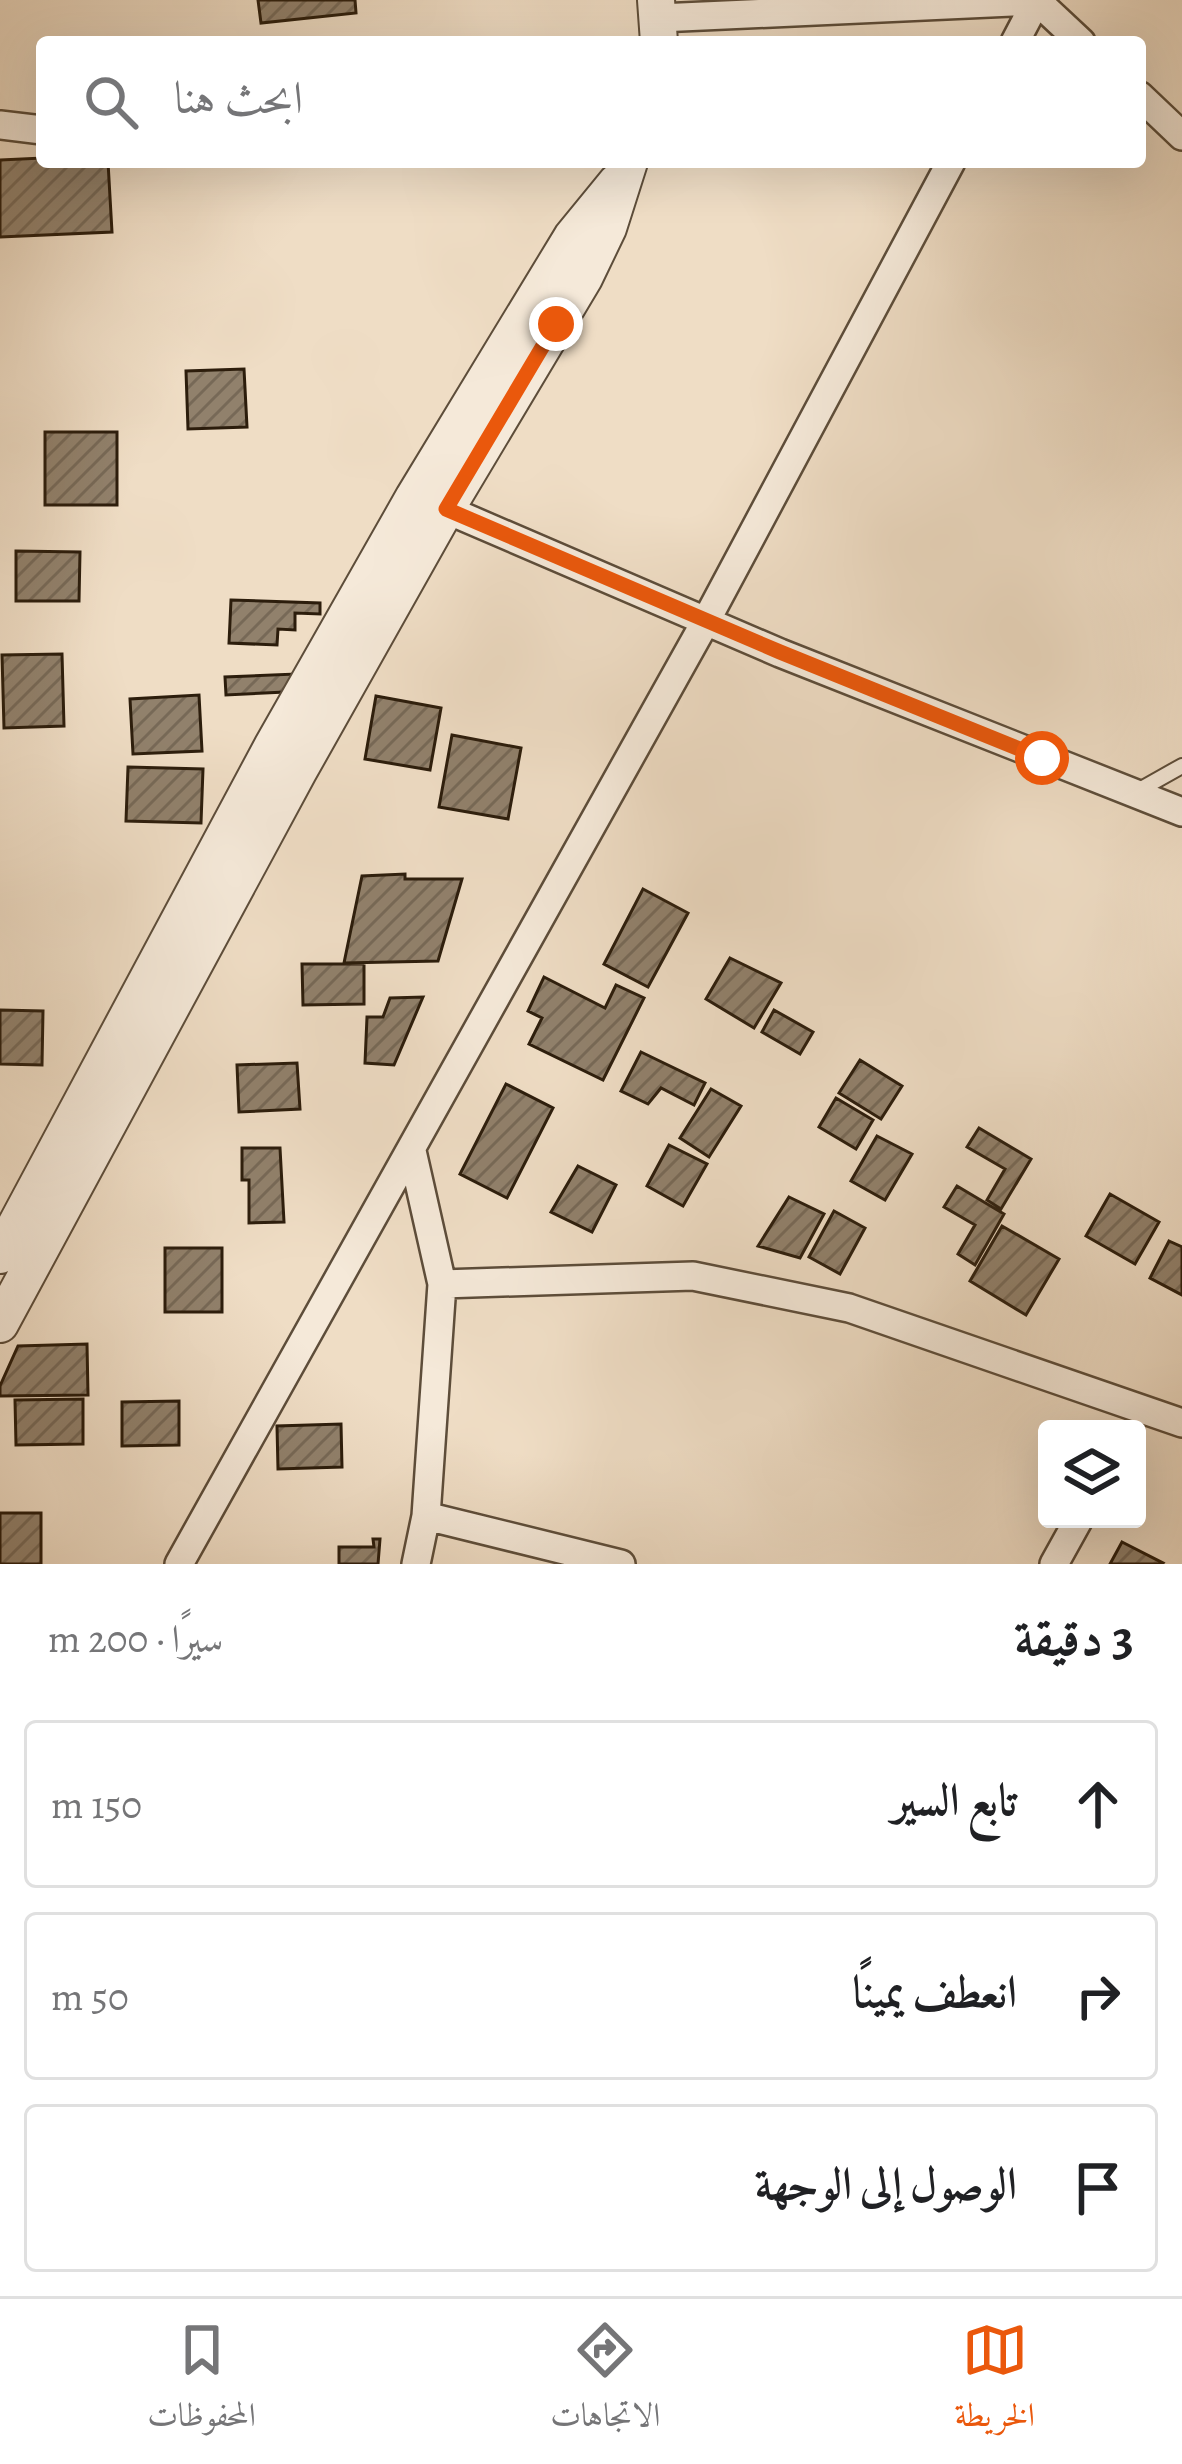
<!DOCTYPE html>
<html lang="ar">
<meta charset="utf-8">
<style>
:root{--surface:#fff;--page:#f6f6f6;--text:#202124;--muted:#757577;--line:#e0e0e0;--accent:#ea580c}
body{margin:0;font-family:Alegreya,Amiri,serif;background:var(--page);color:var(--text);direction:rtl}
.controls{position:absolute;right:36px;bottom:36px;display:grid;overflow:hidden;border-radius:12px;box-shadow:0 12px 48px #0002}
.controls button{width:108px;height:108px;display:grid;place-items:center;padding:0;border:0;border-bottom:3px solid var(--line);background:var(--surface);color:var(--text);font:60px sans-serif}
.stop{position:absolute;width:36px;height:36px;margin:-27px;border:9px solid #ea580c;border-radius:50%;background:#fff}
.stop.end{background:#ea580c;border-color:#fff;box-shadow:0 3px 12px #0008}
.list{margin:0;padding:0;list-style:none}
h2{display:flex;justify-content:space-between;align-items:center;height:156px;margin:0;padding:0 48px;font-size:51px}
h2 small{font-size:39px;font-weight:400;color:var(--muted)}
.list li{display:grid;grid-template-columns:78px 1fr auto;gap:36px;align-items:center;box-sizing:border-box;height:168px;margin:0 24px 24px;padding:0 24px;border:3px solid var(--line);border-radius:12px}
.list b{display:block;font-size:45px;white-space:nowrap}
.list em{font-size:39px;font-style:normal;color:var(--muted)}
.icon{flex:none;width:66px;height:66px;fill:none;stroke:currentColor;stroke-width:2;stroke-linecap:round;stroke-linejoin:round}
.map{position:relative;flex:none;width:1182px;height:1564px;overflow:hidden;direction:ltr}
.search{position:absolute;background:var(--surface);box-shadow:0 12px 48px #0002;left:36px;right:36px;top:36px;height:132px;display:flex;align-items:center;gap:30px;box-sizing:border-box;padding:0 42px;border-radius:12px;color:var(--muted);font-size:45px}
.sheet{height:732px;background:var(--surface)}
nav{display:flex;justify-content:space-around;align-items:center;box-sizing:border-box;height:168px;border-top:3px solid var(--line);background:var(--surface);font-size:33px;color:var(--muted)}
nav a{display:grid;justify-items:center;gap:6px}
nav .on{color:var(--accent)}
.map>svg:first-child{display:block}
.building{fill:url(#building-hatch);stroke:#2c1d0c;stroke-width:3}
.lines{fill:none;stroke-linecap:round;stroke-linejoin:round}
.service-casing{stroke:#5d4d3a;stroke-width:18}
.minor-casing{stroke:#5d4d3a;stroke-width:32}
.tertiary-casing{stroke:#5d4d3a;stroke-width:40}
.service{stroke:#f5e9d9;stroke-width:14}
.minor{stroke:#f5e9d9;stroke-width:27}
.tertiary{stroke:#f5e9d9;stroke-width:36}
.route{stroke:#ea580c;stroke-width:15}
</style>
<div class="map">
<svg width="1182" height="1564" viewBox="0 0 1182 1564">
<defs>
<pattern id="building-hatch" width="6" height="6" patternUnits="userSpaceOnUse" patternTransform="scale(3)"><rect width="6" height="6" fill="#91816c"/><path d="M-1 1l2-2M0 6l6-6M5 7l2-2" fill="none" stroke="#776957"/></pattern>
</defs>
<rect width="100%" height="100%" fill="#efddc5"/>
<filter id="stains"><feTurbulence type="fractalNoise" baseFrequency=".00167" numOctaves="4"/><feColorMatrix values="0 0 0 0 .2 0 0 0 0 .09 0 0 0 0 .02 0 0 0 .5 -.17"/></filter>
<radialGradient id="worn" r=".72"><stop offset=".6" stop-color="#630" stop-opacity="0"/><stop offset="1" stop-color="#630" stop-opacity=".3"/></radialGradient>
<!-- building -->
<path class="building" d="M 258,0 L 355,0 L 356,13 L 261,23 Z
M 42,158 L 42,162 L 108,162 L 112,232 L 0,237 L 0,160 Z
M 244,369 L 247,427 L 188,429 L 186,371 Z
M 45,432 L 117,432 L 117,505 L 45,505 Z
M 16,551 L 80,552 L 79,601 L 16,601 Z
M 231,600 L 320,603 L 320,614 L 295,613 L 295,630 L 278,629 L 277,645 L 229,643 Z
M 62,654 L 64,726 L 4,728 L 2,655 Z
M 295,674 L 285,692 L 226,695 L 225,677 Z
M 199,695 L 202,751 L 133,754 L 130,699 Z
M 376,696 L 441,708 L 430,770 L 365,759 Z
M 452,735 L 521,748 L 508,819 L 439,807 Z
M 128,767 L 203,769 L 201,823 L 126,821 Z
M 405,874 L 405,879 L 462,879 L 438,961 L 344,963 L 362,876 Z
M 643,889 L 688,913 L 648,987 L 604,964 Z
M 730,958 L 781,983 L 754,1028 L 706,999 Z
M 302,964 L 364,964 L 364,1004 L 303,1005 Z
M 544,977 L 605,1008 L 616,985 L 644,998 L 603,1080 L 529,1044 L 542,1018 L 528,1011 Z
M 423,997 L 394,1065 L 365,1063 L 367,1017 L 383,1017 L 390,998 Z
M 0,1010 L 43,1011 L 42,1065 L 0,1064 Z
M 774,1010 L 813,1032 L 800,1054 L 762,1032 Z
M 641,1052 L 705,1083 L 694,1105 L 661,1088 L 648,1104 L 621,1091 Z
M 860,1060 L 902,1086 L 881,1119 L 839,1093 Z
M 297,1063 L 300,1109 L 239,1112 L 237,1065 Z
M 506,1084 L 553,1108 L 507,1198 L 460,1174 Z
M 711,1089 L 741,1106 L 709,1157 L 680,1138 Z
M 836,1098 L 873,1120 L 856,1149 L 819,1127 Z
M 979,1128 L 1031,1159 L 1001,1209 L 987,1200 L 1005,1169 L 967,1147 Z
M 877,1136 L 912,1154 L 885,1200 L 851,1181 Z
M 669,1145 L 707,1164 L 683,1206 L 647,1186 Z
M 242,1148 L 280,1148 L 284,1222 L 249,1223 L 249,1180 L 242,1180 Z
M 578,1166 L 616,1185 L 592,1232 L 551,1212 Z
M 957,1186 L 1004,1214 L 975,1265 L 958,1254 L 975,1225 L 944,1207 Z
M 1110,1194 L 1159,1222 L 1135,1264 L 1086,1236 Z
M 789,1197 L 824,1214 L 800,1258 L 758,1246 Z
M 834,1211 L 865,1228 L 840,1274 L 809,1257 Z
M 1002,1226 L 1059,1259 L 1026,1315 L 970,1281 Z
M 1169,1241 L 1182,1247 L 1182,1295 L 1150,1278 Z
M 165,1248 L 222,1248 L 222,1312 L 165,1312 Z
M 87,1344 L 88,1395 L 0,1396 L 0,1386 L 18,1346 Z
M 83,1399 L 83,1444 L 16,1445 L 15,1400 Z
M 179,1401 L 179,1445 L 122,1446 L 122,1402 Z
M 341,1424 L 342,1467 L 278,1469 L 277,1426 Z
M 0,1513 L 41,1513 L 41,1564 L 0,1564 Z
M 373,1539 L 380,1539 L 378,1564 L 339,1564 L 339,1547 L 374,1547 Z
M 1122,1542 L 1163,1563 L 1162,1564 L 1110,1564 Z"/>
<g class="lines">
<!-- service casing -->
<g class="service-casing">
<path id="service" d="M 1134,793 L 1182,766"/>
</g>
<!-- minor casing -->
<g class="minor-casing">
<path id="minor" d="M 1036,0 L 1081,42
M 659,18 L 1037,1
M 1015,42 L 1037,0
M 1140,96 L 1182,136
M 0,125 L 42,130
M 429,502 L 780,653 L 1182,812
M 412,1151 L 442,1284 L 426,1516 L 416,1564
M 442,1284 L 693,1276 L 849,1308 L 1182,1423
M 426,1516 L 621,1564
M 179,1564 L 707,619 L 951,162
M 1054,1564 L 1079,1519"/>
</g>
<!-- tertiary casing -->
<g class="tertiary-casing">
<path id="tertiary" d="M 656,0 L 659,42
M 0,1255 L 272,747 L 414,497 L 572,237 L 617,182
M 0,1324 L 298,772 L 446,509 L 584,278 L 608,228 L 629,162"/>
</g>
<!-- service -->
<use href="#service" class="service"/>
<!-- minor -->
<use href="#minor" class="minor"/>
<!-- tertiary -->
<use href="#tertiary" class="tertiary"/>
</g>
<g class="lines">
<!-- route -->
<path class="route" d="M 556,324 L 446,509 L 780,652 L 1042,758"/>
</g>
<rect width="100%" height="100%" filter="url(#stains)"/>
<rect width="100%" height="100%" fill="url(#worn)"/>
</svg>
<div class="controls">
<button><svg class="icon" aria-label="layers" viewBox="0 0 24 24"><path d="M12 4l9 5-9 5-9-5zM3 14l9 5 9-5"/></svg></button>
</div>
<div class="stop" style="left:1042px;top:758px"></div>
<div class="stop end" style="left:556px;top:324px"></div>
<div class="search"><svg class="icon" aria-label="search" viewBox="0 0 24 24"><circle cx="10" cy="10" r="6"/><path d="M15 15l6 6"/></svg>ابحث هنا</div>
</div>
<section class="sheet">
<h2>3 دقيقة<small>سيرًا · 200 m</small></h2>
<ul class="list">
<li><svg class="icon" aria-label="ahead" viewBox="0 0 24 24"><path d="M12 20V5M6 11l6-6 6 6"/></svg><div><b>تابع السير</b></div><em>150 m</em></li>
<li><svg class="icon" aria-label="right" viewBox="0 0 24 24"><path d="M7 20v-9h11M14 6l5 5-5 5"/></svg><div><b>انعطف يمينًا</b></div><em>50 m</em></li>
<li><svg class="icon" aria-label="arrive" viewBox="0 0 24 24"><path d="M6 21V4h12l-3 4 3 4H6"/></svg><div><b>الوصول إلى الوجهة</b></div></li>
</ul>
</section>
<nav>
<a class="on"><svg class="icon" aria-label="map" viewBox="0 0 24 24"><path d="M3 6l6-2 6 2 6-2v14l-6 2-6-2-6 2zM9 4v14M15 6v14"/></svg>الخريطة</a>
<a><svg class="icon" aria-label="directions" viewBox="0 0 24 24"><path d="M12 3l9 9-9 9-9-9zM9 14v-3h6M13 9l2 2-2 2"/></svg>الاتجاهات</a>
<a><svg class="icon" aria-label="saved" viewBox="0 0 24 24"><path d="M7 4h10v16l-5-4-5 4z"/></svg>المحفوظات</a>
</nav>
